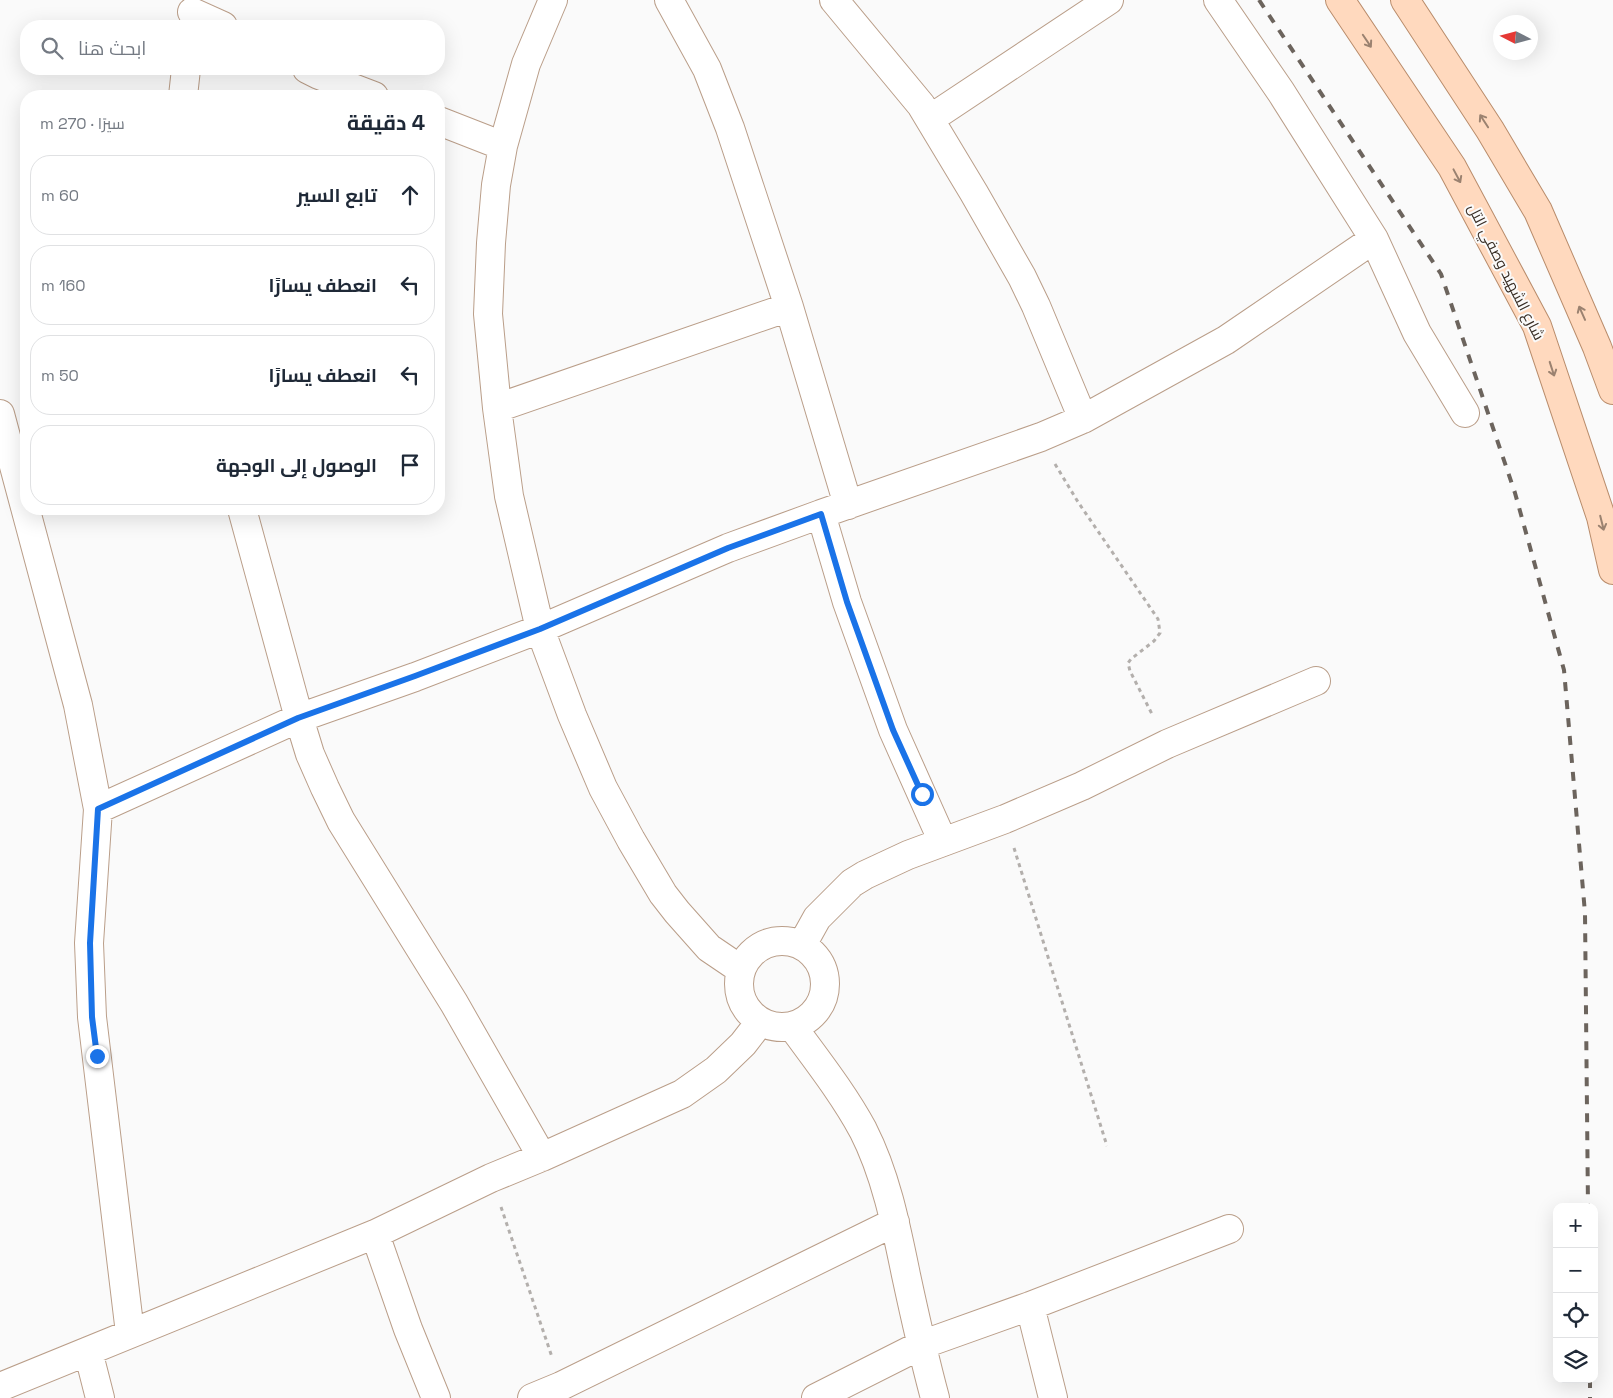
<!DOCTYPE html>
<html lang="ar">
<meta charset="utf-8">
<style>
:root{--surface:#fff;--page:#f2f2f3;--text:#1f2937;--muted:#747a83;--line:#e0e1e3}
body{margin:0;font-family:"Space Grotesk",Cairo,sans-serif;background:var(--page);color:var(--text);direction:rtl}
.controls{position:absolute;right:15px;bottom:15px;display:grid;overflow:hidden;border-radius:10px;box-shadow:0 5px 20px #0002}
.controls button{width:45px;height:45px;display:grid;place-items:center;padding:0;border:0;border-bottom:1px solid var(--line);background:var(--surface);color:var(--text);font:25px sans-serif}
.compass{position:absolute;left:1493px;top:15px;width:45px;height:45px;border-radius:50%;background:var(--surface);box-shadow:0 5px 20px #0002;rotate:276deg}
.stop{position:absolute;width:15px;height:15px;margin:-11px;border:4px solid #1a73e8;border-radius:50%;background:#fff}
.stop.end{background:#1a73e8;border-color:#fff;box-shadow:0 1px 5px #0008}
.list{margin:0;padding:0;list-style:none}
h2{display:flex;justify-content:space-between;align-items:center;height:65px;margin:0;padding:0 20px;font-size:21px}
h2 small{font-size:16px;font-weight:400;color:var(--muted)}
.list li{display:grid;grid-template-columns:32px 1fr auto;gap:15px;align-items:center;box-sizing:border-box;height:80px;margin:0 10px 10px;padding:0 10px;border:1px solid var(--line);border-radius:20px}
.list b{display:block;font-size:19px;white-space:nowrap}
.list em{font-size:16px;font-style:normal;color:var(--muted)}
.icon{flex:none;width:28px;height:28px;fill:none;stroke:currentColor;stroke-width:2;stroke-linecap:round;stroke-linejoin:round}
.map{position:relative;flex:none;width:1613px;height:1398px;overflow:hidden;direction:ltr}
.search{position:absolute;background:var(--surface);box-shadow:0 5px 20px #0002;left:20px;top:20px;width:425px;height:55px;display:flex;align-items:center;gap:12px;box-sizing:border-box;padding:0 18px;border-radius:20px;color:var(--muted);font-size:19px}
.panel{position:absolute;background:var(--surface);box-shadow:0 5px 20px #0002;left:20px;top:90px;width:425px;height:425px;border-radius:20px;direction:rtl}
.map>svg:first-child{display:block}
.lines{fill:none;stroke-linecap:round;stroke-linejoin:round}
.minor-casing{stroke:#ba9e89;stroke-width:30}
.major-casing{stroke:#b98c6b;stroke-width:30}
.path{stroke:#b3afac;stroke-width:3;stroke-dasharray:4 4;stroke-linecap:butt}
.minor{stroke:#fff;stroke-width:28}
.major{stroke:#ffd9be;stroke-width:28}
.rail{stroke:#6c645d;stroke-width:4;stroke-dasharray:9 9;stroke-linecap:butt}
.oneway{stroke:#9b8270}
.route{stroke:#1a73e8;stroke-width:6}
.labels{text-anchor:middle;stroke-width:4;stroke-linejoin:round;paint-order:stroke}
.street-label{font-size:15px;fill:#372c23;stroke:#fafafa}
</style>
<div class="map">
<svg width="1613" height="1398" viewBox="0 0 1613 1398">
<rect width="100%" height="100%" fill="#fafafa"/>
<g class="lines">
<!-- minor casing -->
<g class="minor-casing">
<path id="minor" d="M 553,0 L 526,64 L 503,146 L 496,185 L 491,243 L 488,314 L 497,408 L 509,496 L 540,629 L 572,715 L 603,788 L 631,840 L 663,894 L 677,912 L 709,948 L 740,969
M 669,0 L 707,69 L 730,128 L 789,307 L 848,505
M 834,0 L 921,105 L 974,193 L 1022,277 L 1036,306 L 1083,419
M 1218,0 L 1281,92 L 1374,239 L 1417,333 L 1465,413
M 192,12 L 223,26
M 307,69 L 319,75 L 374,96
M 183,96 L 186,69
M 930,119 L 1109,0
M 439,121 L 503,146
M 497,408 L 789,307
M 0,414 L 78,705 L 98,809 L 89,943 L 92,1017 L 130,1333
M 242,509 L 299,718 L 310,754 L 325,788 L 341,821 L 454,1003 L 542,1157
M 98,809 L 299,718 L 415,677 L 540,629 L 728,548 L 821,514
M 943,842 L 893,730 L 847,602 L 821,514 L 1041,437 L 1083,419 L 1226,340 L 1374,239
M739 984a43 43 0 1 1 86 0a43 43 0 1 1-86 0Z
M 802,945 L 817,918 L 852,883 L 865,875 L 908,855 L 1005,819 L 1082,786 L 1167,744 L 1316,681
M 792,1026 C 816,1059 843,1093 863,1130 C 886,1175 896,1226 906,1275 C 915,1317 924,1357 935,1398
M 375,1234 L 408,1329 L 436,1398
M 1030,1306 L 1053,1398
M 88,1351 L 100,1398
M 0,1387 L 375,1234 L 491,1178 L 542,1157 L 682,1094 L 716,1070 L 743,1044 L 760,1022
M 532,1398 L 561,1386 L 895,1222
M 816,1398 L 921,1345 L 1030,1306 L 1229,1229"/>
</g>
<!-- major casing -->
<g class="major-casing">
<path id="major" d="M 1340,0 L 1452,167 L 1537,326 L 1601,517 L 1613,570
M 1405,0 L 1490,130 L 1538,211 L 1597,347 L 1613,390"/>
</g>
<!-- path -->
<path class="path" d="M 1055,464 L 1078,502 L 1158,619 L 1160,633 L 1154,641 L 1131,659 L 1128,663 L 1130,671 L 1153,716
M 1014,848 L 1107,1146
M 501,1207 L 552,1357"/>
<!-- minor -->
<use href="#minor" class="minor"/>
<!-- major -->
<use href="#major" class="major"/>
<!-- rail -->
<path class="rail" d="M 1259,0 L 1441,274 L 1515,493 L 1564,670 L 1585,913 L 1588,1207
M 1590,1379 L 1590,1398"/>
</g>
<!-- one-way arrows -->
<defs><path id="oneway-shaft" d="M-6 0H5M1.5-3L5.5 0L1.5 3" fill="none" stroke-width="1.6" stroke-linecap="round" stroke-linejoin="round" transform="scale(1.25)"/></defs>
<g class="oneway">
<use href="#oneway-shaft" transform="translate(1367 41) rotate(56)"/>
<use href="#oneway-shaft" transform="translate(1484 121) rotate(-123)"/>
<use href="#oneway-shaft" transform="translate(1457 176) rotate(62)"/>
<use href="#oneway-shaft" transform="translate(1582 313) rotate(-114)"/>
<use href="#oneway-shaft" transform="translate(1552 369) rotate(72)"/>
<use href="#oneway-shaft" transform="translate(1602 523) rotate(76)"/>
</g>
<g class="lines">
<!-- route -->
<path class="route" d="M 97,1056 L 92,1017 L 90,943 L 98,809 L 298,718 L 415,676 L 540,629 L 728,548 L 821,514 L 847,602 L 893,730 L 922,794"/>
</g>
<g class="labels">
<!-- street labels -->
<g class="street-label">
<text transform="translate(1506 272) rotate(63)" y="5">شارع الشهيد وصفي التل</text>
</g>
</g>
</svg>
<div class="controls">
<button>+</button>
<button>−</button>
<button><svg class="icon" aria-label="locate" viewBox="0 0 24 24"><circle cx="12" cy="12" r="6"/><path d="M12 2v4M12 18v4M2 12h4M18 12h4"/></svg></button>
<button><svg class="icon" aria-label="layers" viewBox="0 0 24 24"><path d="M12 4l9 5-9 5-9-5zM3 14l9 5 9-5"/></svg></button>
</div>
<svg class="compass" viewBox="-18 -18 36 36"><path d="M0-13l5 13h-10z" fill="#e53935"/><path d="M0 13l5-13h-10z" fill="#747a83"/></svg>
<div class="stop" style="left:922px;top:794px"></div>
<div class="stop end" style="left:97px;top:1056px"></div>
<div class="search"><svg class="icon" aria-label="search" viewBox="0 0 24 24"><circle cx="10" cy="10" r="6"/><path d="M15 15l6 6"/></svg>ابحث هنا</div>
<section class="panel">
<h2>4 دقيقة<small>سيرًا · 270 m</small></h2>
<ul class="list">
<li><svg class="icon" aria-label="ahead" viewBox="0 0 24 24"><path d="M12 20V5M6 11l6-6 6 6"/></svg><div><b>تابع السير</b></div><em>60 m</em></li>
<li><svg class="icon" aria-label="left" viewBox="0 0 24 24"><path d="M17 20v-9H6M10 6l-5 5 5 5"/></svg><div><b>انعطف يسارًا</b></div><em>160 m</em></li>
<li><svg class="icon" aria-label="left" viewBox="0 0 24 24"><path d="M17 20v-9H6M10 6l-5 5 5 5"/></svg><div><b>انعطف يسارًا</b></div><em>50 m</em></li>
<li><svg class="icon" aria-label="arrive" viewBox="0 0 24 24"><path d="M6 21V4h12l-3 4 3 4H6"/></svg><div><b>الوصول إلى الوجهة</b></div></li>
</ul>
</section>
</div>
